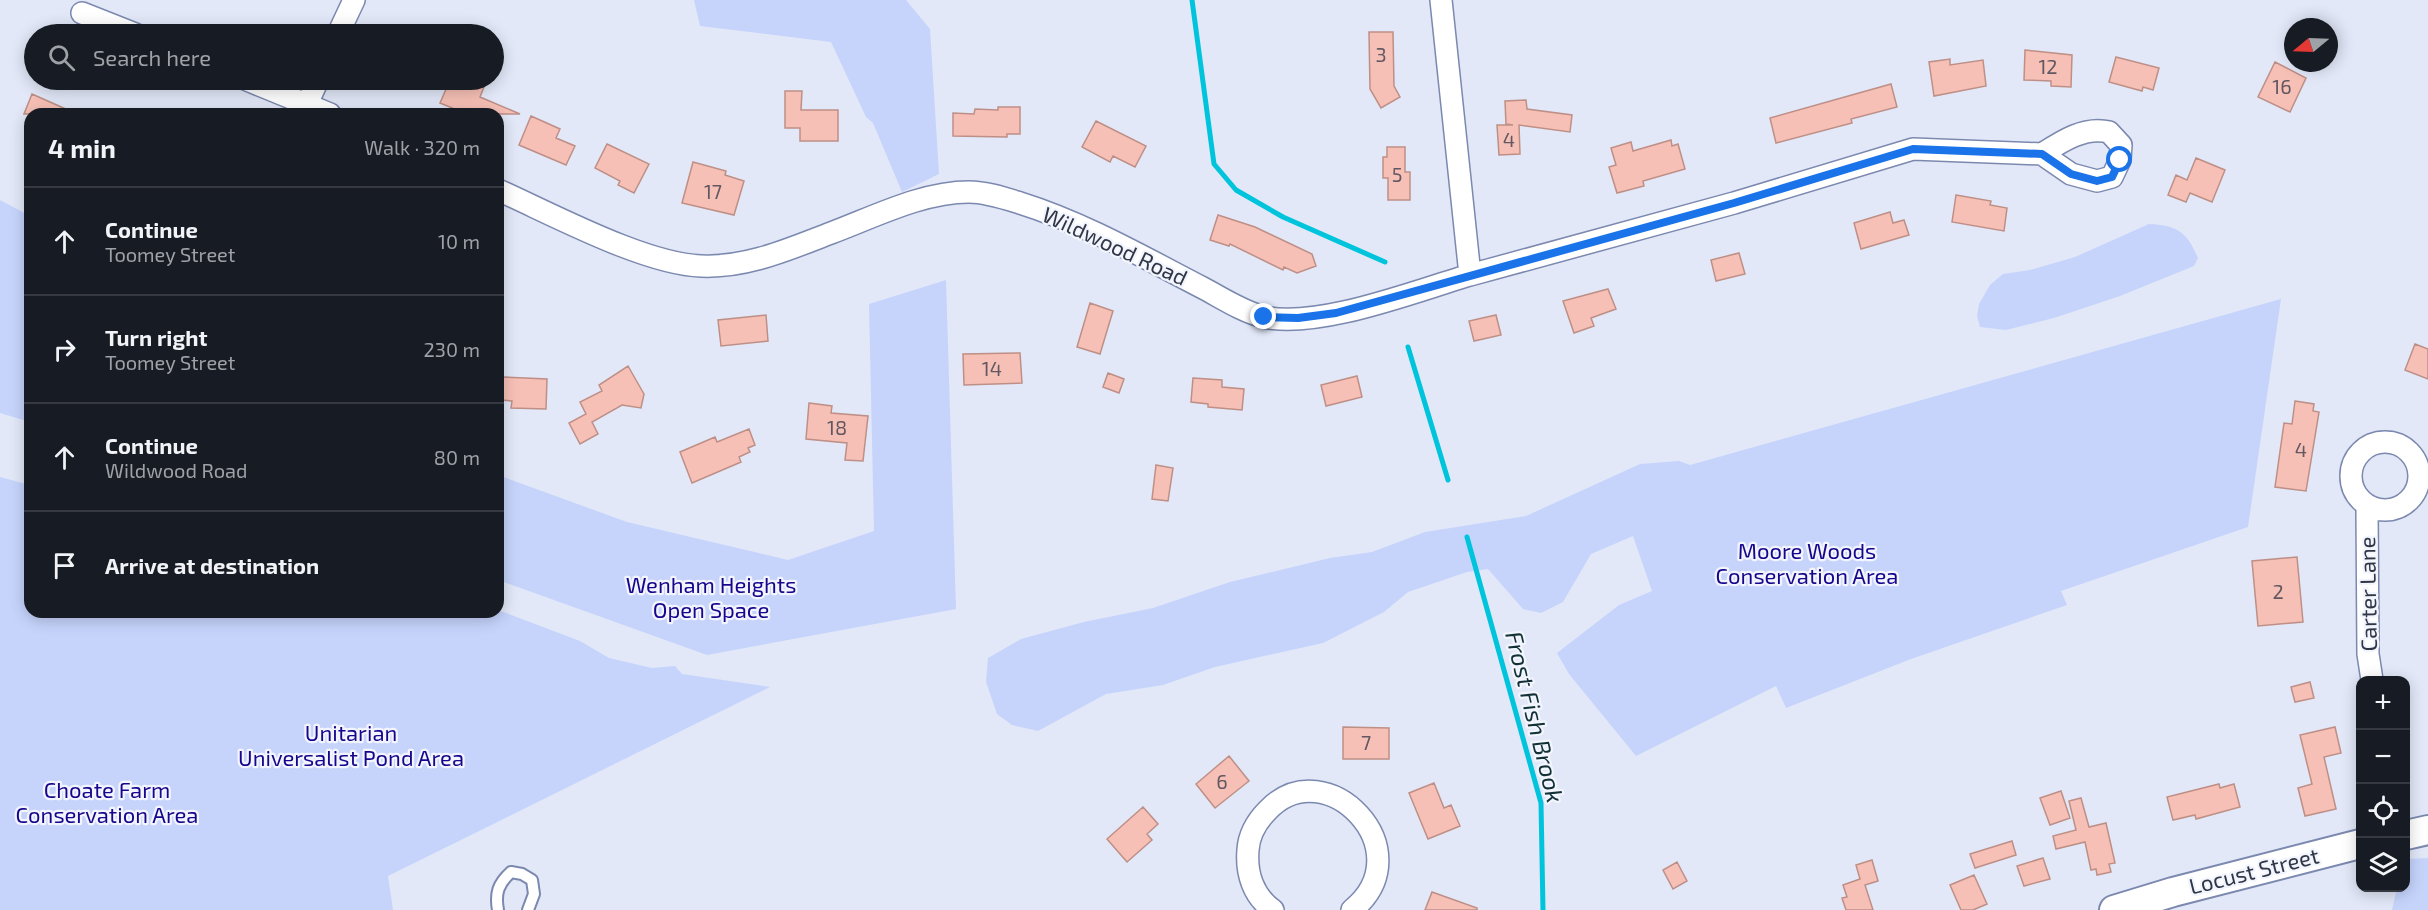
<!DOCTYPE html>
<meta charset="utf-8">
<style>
:root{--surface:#171b24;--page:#242831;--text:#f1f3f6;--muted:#9ea1a6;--line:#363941}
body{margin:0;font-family:"Exo 2",sans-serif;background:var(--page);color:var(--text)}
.controls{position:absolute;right:18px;bottom:18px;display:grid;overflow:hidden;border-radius:12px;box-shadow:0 3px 15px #0003}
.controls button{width:54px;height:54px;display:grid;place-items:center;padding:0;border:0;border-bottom:2px solid var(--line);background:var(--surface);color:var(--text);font:30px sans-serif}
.compass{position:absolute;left:2284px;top:18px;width:54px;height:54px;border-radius:50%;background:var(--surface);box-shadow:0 3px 15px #0003;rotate:251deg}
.stop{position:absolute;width:18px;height:18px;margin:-14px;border:4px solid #1a73e8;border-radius:50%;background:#fff}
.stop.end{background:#1a73e8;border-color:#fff;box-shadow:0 2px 6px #0008}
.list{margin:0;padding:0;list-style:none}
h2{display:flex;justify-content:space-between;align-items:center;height:78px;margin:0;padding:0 24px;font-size:26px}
h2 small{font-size:20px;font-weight:400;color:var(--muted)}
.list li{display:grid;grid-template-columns:39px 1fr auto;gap:18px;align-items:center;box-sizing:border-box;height:108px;padding:0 24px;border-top:2px solid var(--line)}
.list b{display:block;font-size:22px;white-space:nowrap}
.list p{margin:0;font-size:20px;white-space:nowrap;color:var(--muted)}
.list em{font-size:20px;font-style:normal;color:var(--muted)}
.icon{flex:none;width:33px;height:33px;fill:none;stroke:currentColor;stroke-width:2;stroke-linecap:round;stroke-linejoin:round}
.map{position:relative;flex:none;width:2428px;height:910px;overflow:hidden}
.search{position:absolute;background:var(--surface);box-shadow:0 3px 15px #0003;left:24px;top:24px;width:480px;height:66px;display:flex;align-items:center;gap:15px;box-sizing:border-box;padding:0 21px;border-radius:33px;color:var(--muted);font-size:22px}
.panel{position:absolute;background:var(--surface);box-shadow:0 3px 15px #0003;left:24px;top:108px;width:480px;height:510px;border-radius:18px}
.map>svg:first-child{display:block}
.green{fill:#c6d4fc}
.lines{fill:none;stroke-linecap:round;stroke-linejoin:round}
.stream{stroke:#00c4dc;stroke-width:5}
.building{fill:#f7c0b6;stroke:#be8f86;stroke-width:1.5}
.service-casing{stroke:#7c89af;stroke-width:14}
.minor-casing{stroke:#7c89af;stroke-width:24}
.secondary-casing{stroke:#7c89af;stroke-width:32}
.service{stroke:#fff;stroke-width:10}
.minor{stroke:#fff;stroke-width:21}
.secondary{stroke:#fff;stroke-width:28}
.route{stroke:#1a73e8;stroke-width:8}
.labels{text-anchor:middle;stroke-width:4.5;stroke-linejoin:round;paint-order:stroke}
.number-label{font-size:20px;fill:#625862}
.street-label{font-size:22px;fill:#303646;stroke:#f2f5fd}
.park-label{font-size:22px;fill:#17068d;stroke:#f2f5fd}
.water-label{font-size:24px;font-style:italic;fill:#113137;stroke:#f2f5fd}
</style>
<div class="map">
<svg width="2428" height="910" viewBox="0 0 2428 910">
<rect width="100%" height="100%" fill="#e2e8f8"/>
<!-- green -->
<path class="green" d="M 694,0 L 906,0 L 930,29 L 939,174 L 902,192 L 873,123 L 866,117 L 831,42 L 700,26 Z
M 0,200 L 30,216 L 30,422 L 0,413 Z
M 2149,224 C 2177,225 2187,232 2198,258 L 2194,266 L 2120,296 L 2054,318 L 2006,330 L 1980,327 L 1977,316 L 1979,304 L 1990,285 L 2003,274 L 2030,270 L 2075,257 Z
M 946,280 L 956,609 L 707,655 L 498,580 L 498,475 L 627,522 L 788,560 L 874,531 L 869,304 Z
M 2281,299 L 2248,527 L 2061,591 L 2067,605 L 1911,659 L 1786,708 L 1776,686 L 1636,756 L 1569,674 L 1557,653 L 1619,605 L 1652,591 L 1633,536 L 1591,554 L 1563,602 L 1541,613 L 1523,609 L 1488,569 L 1467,572 L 1408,592 L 1384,612 L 1323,643 L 1215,667 L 1163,685 L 1106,694 L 1038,731 L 1012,725 L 997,714 L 986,682 L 988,658 L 1021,639 L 1084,622 L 1153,608 L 1230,582 L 1330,558 L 1372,552 L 1425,532 L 1526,516 L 1640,464 L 1679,461 L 1690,465 Z
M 0,477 L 30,485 L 30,612 L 498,610 L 580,641 L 609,658 L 652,668 L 675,666 L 682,674 L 770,687 L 388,876 L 393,910 L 0,910 Z
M 2428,858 L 2428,910 L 2392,910 L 2397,888 L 2406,888 L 2406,859 Z"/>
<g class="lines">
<!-- stream -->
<path class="stream" d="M 1192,0 L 1214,164 L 1236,190 L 1283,217 L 1385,262
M 1408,347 L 1448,480
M 1467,537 L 1541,803 L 1543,910"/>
</g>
<!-- building -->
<path class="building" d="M 1369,32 L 1393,32 L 1394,86 L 1400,97 L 1381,108 L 1370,89 Z
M 2025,50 L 2072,55 L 2071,87 L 2051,86 L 2051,81 L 2024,80 Z
M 2116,57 L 2159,68 L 2153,90 L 2143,87 L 2142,91 L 2109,82 Z
M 1950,59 L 1950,65 L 1983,60 L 1986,86 L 1934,96 L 1929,62 Z
M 2275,62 L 2306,78 L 2290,112 L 2258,97 Z
M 450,80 L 466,80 L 484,87 L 480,97 L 520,114 L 467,114 L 440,103 Z
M 1891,84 L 1897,107 L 1851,119 L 1852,123 L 1776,143 L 1770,118 Z
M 785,91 L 802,91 L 801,110 L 838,110 L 838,141 L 800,141 L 800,128 L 785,128 Z
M 32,94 L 77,114 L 24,114 Z
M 1526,100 L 1527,109 L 1572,115 L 1570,132 L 1519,125 L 1520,154 L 1499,155 L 1497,125 L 1513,125 L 1506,124 L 1505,101 Z
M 998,107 L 1020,107 L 1020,134 L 1007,134 L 1007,137 L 953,136 L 953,113 L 974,114 L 975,109 L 998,110 Z
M 531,116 L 560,129 L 556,138 L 575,146 L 566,165 L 519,145 Z
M 1096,121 L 1146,146 L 1135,167 L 1113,156 L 1110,162 L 1082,147 Z
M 1671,140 L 1672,146 L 1678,144 L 1685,169 L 1643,181 L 1644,186 L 1617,193 L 1609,167 L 1616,165 L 1611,148 L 1631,142 L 1633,151 Z
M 607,144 L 649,164 L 634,193 L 618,185 L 620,181 L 595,168 Z
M 1387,147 L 1405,147 L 1405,172 L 1410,172 L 1410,200 L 1388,200 L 1388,178 L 1383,178 L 1383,157 L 1387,157 Z
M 2196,158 L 2225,170 L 2212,202 L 2190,193 L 2186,202 L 2168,195 L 2176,175 L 2187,180 Z
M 693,162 L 726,171 L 725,175 L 744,181 L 734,215 L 682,203 Z
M 1956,195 L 1991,201 L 1990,205 L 2007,208 L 2004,231 L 1952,222 Z
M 1890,212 L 1893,223 L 1904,220 L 1909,235 L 1861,249 L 1854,223 Z
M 1218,215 L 1255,227 L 1312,254 L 1316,266 L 1297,273 L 1284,267 L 1283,270 L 1230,244 L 1229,246 L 1210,240 Z
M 1739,253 L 1745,274 L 1716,281 L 1711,260 Z
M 1608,289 L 1616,309 L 1591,318 L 1594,326 L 1574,333 L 1563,301 Z
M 1090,303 L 1113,311 L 1100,354 L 1077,347 Z
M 766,315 L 768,341 L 721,346 L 718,320 Z
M 1496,315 L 1501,335 L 1474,341 L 1469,321 Z
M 2415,344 L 2428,349 L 2428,379 L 2405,370 Z
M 1020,353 L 1022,383 L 964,385 L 963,354 Z
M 628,366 L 644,394 L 641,408 L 622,405 L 592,422 L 598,434 L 580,444 L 569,423 L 586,414 L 580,402 L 602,391 L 599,385 Z
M 1108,373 L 1124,379 L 1119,393 L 1103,387 Z
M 1357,376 L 1362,397 L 1326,406 L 1321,385 Z
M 502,377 L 547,379 L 546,409 L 511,408 L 512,401 L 501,400 Z
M 1193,378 L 1222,380 L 1222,387 L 1244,389 L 1242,410 L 1208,407 L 1208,404 L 1191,402 Z
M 2295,401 L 2314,404 L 2313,411 L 2319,412 L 2306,491 L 2275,487 L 2284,423 L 2292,424 Z
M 809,403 L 832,406 L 831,413 L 868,416 L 863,461 L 845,460 L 847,443 L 806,439 Z
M 749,429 L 755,445 L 748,448 L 750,452 L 739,457 L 741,462 L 692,483 L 680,452 L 715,437 L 717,442 Z
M 1156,465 L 1173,468 L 1168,501 L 1152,499 Z
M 2297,557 L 2303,622 L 2258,626 L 2252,561 Z
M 2310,682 L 2314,698 L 2295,702 L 2291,687 Z
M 1343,727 L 1389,728 L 1389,759 L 1343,759 Z
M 2335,727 L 2341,753 L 2324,757 L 2336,809 L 2305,816 L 2298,788 L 2312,784 L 2300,735 Z
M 1229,756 L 1249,781 L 1215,808 L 1196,784 Z
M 1434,783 L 1444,808 L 1451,805 L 1460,826 L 1428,839 L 1409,793 Z
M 2219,784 L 2220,788 L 2234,784 L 2240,807 L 2196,819 L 2195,815 L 2173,820 L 2167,797 Z
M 2061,791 L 2070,818 L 2050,825 L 2040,798 Z
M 2081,798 L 2089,827 L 2106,823 L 2115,863 L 2109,864 L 2111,872 L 2097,875 L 2096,869 L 2091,870 L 2085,842 L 2056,849 L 2053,836 L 2076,830 L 2069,801 Z
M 1143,807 L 1158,824 L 1147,834 L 1152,840 L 1127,862 L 1107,839 Z
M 2012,841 L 2016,855 L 1975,868 L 1970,854 Z
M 2043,858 L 2050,879 L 2024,886 L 2017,866 Z
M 1872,860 L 1878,881 L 1865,885 L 1873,910 L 1846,910 L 1842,898 L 1847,897 L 1843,885 L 1860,879 L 1856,865 Z
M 1677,862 L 1687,881 L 1673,889 L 1663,870 Z
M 1974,875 L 1987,904 L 1973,910 L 1961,910 L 1950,885 Z
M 1432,892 L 1477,908 L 1477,910 L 1425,910 Z"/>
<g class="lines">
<!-- service casing -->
<g class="service-casing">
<path id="service" d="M 498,910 C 495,893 498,884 511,872 L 522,874 L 532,880 L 534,894 L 528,910"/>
</g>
<!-- minor casing -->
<g class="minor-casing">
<path id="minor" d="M 82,13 L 135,34
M 338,34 L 354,0
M 247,80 L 330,114
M 307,104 L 318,80
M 498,190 C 552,214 644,264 701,266 C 747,268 789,249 831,233 C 874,217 922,192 969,192 C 986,192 1004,198 1020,203 C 1084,223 1143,257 1203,288 C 1222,298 1243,312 1264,317 C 1319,329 1415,291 1470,275 L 1441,0
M 1470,275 L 1734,203 L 1913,149 L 2042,154 L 2071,174 L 2097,181 L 2112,177 L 2120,160 L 2121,145 L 2109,132 C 2085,126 2062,141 2042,154
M2351 476a34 34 0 1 1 68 0a34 34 0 1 1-68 0Z
M 2367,507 L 2368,654 L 2372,680
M 1273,910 C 1253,896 1246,873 1248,850 C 1249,834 1257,821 1268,810 C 1326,749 1425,851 1352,910"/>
</g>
<!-- secondary casing -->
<g class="secondary-casing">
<path id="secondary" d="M 2406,835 L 2428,830
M 2114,910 L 2173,892 L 2360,844"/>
</g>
<!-- service -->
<use href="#service" class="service"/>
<!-- minor -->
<use href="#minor" class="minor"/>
<!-- secondary -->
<use href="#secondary" class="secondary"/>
</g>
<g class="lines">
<!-- route -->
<path class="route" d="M 1264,317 L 1298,318 L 1336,313 L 1734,203 L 1913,149 L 2042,154 L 2071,174 L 2097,181 L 2112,177 L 2120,160"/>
</g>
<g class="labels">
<!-- number labels -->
<g class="number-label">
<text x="1381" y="62">3</text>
<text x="2048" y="74">12</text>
<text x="2282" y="94">16</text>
<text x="1509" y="147">4</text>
<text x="1397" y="182">5</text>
<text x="713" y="199">17</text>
<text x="992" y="376">14</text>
<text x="837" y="435">18</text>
<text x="2301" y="457">4</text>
<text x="2278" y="599">2</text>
<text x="1366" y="750">7</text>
<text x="1222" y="789">6</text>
</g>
<!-- street labels -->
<g class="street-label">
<text transform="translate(1115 246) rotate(25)" y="8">Wildwood Road</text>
<text transform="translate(2368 594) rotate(-91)" y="8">Carter Lane</text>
<text transform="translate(2254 871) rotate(-14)" y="8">Locust Street</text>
</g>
<!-- park labels -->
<g class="park-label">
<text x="1807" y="559">Moore Woods<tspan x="1807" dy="25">Conservation Area</tspan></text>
<text x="711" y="593">Wenham Heights<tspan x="711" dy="25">Open Space</tspan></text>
<text x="351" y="741">Unitarian<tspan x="351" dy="25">Universalist Pond Area</tspan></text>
<text x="107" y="798">Choate Farm<tspan x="107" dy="25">Conservation Area</tspan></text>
</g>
<!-- water labels -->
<g class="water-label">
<text transform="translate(1534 717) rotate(76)" y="8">Frost Fish Brook</text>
</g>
</g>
</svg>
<div class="controls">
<button>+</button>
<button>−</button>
<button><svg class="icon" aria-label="locate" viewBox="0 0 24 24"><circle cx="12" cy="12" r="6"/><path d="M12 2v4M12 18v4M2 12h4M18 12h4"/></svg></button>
<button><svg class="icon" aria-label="layers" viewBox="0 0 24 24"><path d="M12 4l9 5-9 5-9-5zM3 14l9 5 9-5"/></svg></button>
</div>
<svg class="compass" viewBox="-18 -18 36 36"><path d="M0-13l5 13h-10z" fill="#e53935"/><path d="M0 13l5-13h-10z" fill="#9ea1a6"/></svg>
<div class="stop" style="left:2120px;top:160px"></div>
<div class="stop end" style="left:1264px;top:317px"></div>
<div class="search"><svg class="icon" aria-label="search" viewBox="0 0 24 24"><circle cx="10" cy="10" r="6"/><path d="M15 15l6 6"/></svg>Search here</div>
<section class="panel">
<h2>4 min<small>Walk · 320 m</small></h2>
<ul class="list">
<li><svg class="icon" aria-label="ahead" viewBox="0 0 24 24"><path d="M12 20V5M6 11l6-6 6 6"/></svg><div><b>Continue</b><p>Toomey Street</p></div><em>10 m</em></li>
<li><svg class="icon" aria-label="right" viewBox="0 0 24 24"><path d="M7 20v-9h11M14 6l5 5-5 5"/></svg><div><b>Turn right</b><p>Toomey Street</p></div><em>230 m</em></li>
<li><svg class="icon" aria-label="ahead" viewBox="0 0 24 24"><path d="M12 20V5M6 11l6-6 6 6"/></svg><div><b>Continue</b><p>Wildwood Road</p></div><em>80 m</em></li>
<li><svg class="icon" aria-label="arrive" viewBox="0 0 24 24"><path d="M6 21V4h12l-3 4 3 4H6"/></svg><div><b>Arrive at destination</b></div></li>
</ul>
</section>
</div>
